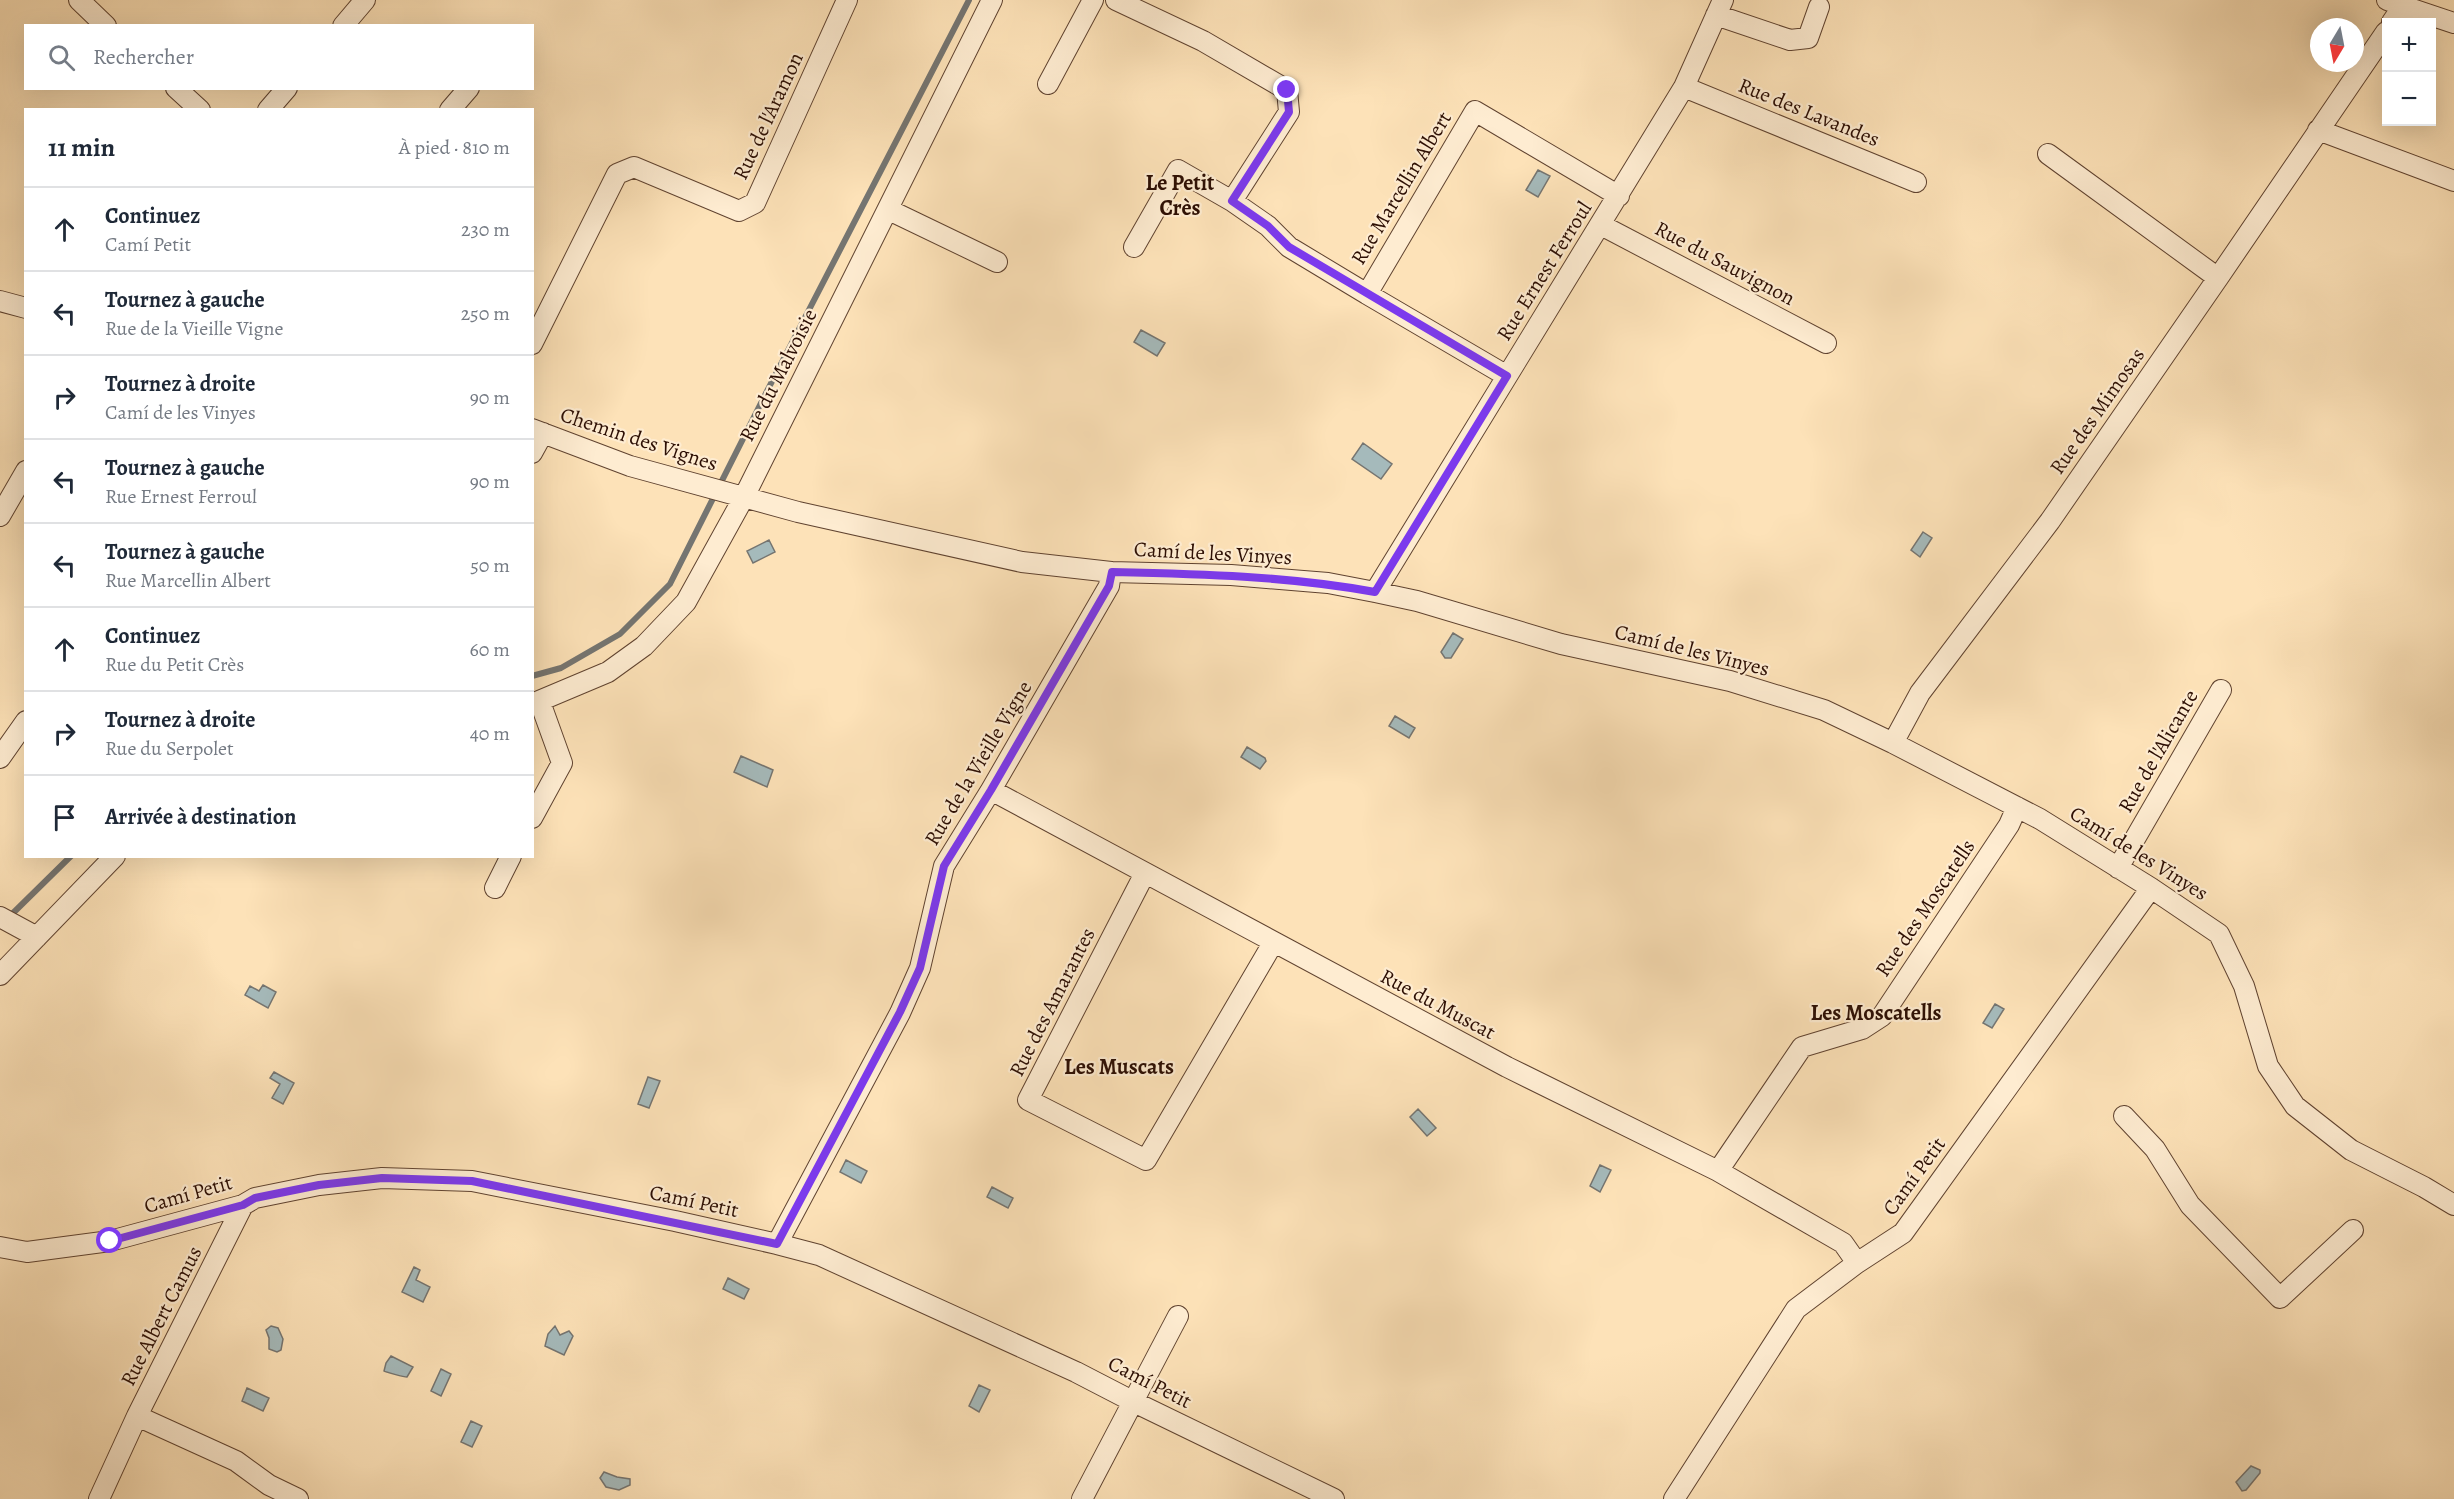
<!DOCTYPE html>
<html lang="fr">
<meta charset="utf-8">
<style>
:root{--surface:#fff;--page:#f2f2f3;--text:#1f2937;--muted:#747a83;--line:#e0e1e3}
body{margin:0;font-family:Alegreya,serif;background:var(--page);color:var(--text)}
.controls{position:absolute;right:18px;top:18px;display:grid;overflow:hidden;border-radius:0px;box-shadow:0 6px 24px #0002}
.controls button{width:54px;height:54px;display:grid;place-items:center;padding:0;border:0;border-bottom:2px solid var(--line);background:var(--surface);color:var(--text);font:30px sans-serif}
.compass{position:absolute;left:2310px;top:18px;width:54px;height:54px;border-radius:50%;background:var(--surface);box-shadow:0 6px 24px #0002;rotate:190deg}
.stop{position:absolute;width:18px;height:18px;margin:-14px;border:4px solid #7c3aed;border-radius:50%;background:#fff}
.stop.end{background:#7c3aed;border-color:#fff;box-shadow:0 2px 6px #0008}
.list{margin:0;padding:0;list-style:none}
h2{display:flex;justify-content:space-between;align-items:center;height:78px;margin:0;padding:0 24px;font-size:26px}
h2 small{font-size:20px;font-weight:400;color:var(--muted)}
.list li{display:grid;grid-template-columns:39px 1fr auto;gap:18px;align-items:center;box-sizing:border-box;height:84px;padding:0 24px;border-top:2px solid var(--line)}
.list b{display:block;font-size:22px;white-space:nowrap}
.list p{margin:0;font-size:20px;white-space:nowrap;color:var(--muted)}
.list em{font-size:20px;font-style:normal;color:var(--muted)}
.icon{flex:none;width:33px;height:33px;fill:none;stroke:currentColor;stroke-width:2;stroke-linecap:round;stroke-linejoin:round}
.map{position:relative;flex:none;width:2454px;height:1499px;overflow:hidden}
.search{position:absolute;background:var(--surface);box-shadow:0 6px 24px #0002;left:24px;top:24px;width:510px;height:66px;display:flex;align-items:center;gap:15px;box-sizing:border-box;padding:0 21px;border-radius:0px;color:var(--muted);font-size:22px}
.panel{position:absolute;background:var(--surface);box-shadow:0 6px 24px #0002;left:24px;top:108px;width:510px;height:750px;border-radius:0px}
.map>svg:first-child{display:block}
.water{fill:#a5babb;stroke:#757571;stroke-width:1.5}
.lines{fill:none;stroke-linecap:round;stroke-linejoin:round}
.stream{stroke:#757571;stroke-width:6}
.minor-casing{stroke:#604330;stroke-width:22}
.minor{stroke:#feecd1;stroke-width:20}
.route{stroke:#7c3aed;stroke-width:8}
.labels{text-anchor:middle;stroke-width:4.5;stroke-linejoin:round;paint-order:stroke}
.street-label{font-size:21px;fill:#2c0e03;stroke:#feecd1}
.neighbourhood-label{font-size:22px;font-weight:bold;fill:#2c0e03;stroke:#feecd1}
</style>
<div class="map">
<svg width="2454" height="1499" viewBox="0 0 2454 1499">
<rect width="100%" height="100%" fill="#fde2b8"/>
<filter id="stains"><feTurbulence type="fractalNoise" baseFrequency=".00333" numOctaves="4"/><feColorMatrix values="0 0 0 0 .2 0 0 0 0 .09 0 0 0 0 .02 0 0 0 .5 -.17"/></filter>
<radialGradient id="worn" r=".72"><stop offset=".6" stop-color="#630" stop-opacity="0"/><stop offset="1" stop-color="#630" stop-opacity=".3"/></radialGradient>
<!-- water -->
<path class="water" d="M 1538,170 L 1550,176 L 1538,197 L 1526,190 Z
M 1141,330 L 1165,343 L 1157,356 L 1134,342 Z
M 1363,443 L 1392,464 L 1381,479 L 1352,459 Z
M 1923,532 L 1932,538 L 1920,557 L 1911,550 Z
M 769,540 L 775,552 L 753,563 L 747,551 Z
M 1453,633 L 1463,639 L 1451,658 L 1445,658 L 1441,652 Z
M 1395,716 L 1415,728 L 1409,738 L 1389,726 Z
M 1247,747 L 1265,758 L 1266,761 L 1260,769 L 1241,757 Z
M 741,756 L 773,770 L 767,787 L 734,772 Z
M 263,985 L 276,992 L 268,1008 L 245,995 L 250,986 L 259,991 Z
M 1995,1004 L 2004,1009 L 1992,1028 L 1983,1023 Z
M 274,1072 L 294,1083 L 283,1104 L 272,1098 L 280,1084 L 270,1078 Z
M 648,1077 L 660,1081 L 649,1108 L 638,1104 Z
M 1418,1109 L 1436,1128 L 1427,1136 L 1410,1117 Z
M 846,1160 L 867,1171 L 861,1183 L 840,1172 Z
M 1600,1165 L 1611,1170 L 1600,1192 L 1590,1186 Z
M 992,1187 L 1013,1198 L 1008,1208 L 987,1197 Z
M 414,1267 L 420,1270 L 416,1280 L 430,1287 L 423,1302 L 402,1292 Z
M 728,1278 L 749,1289 L 744,1299 L 723,1289 Z
M 271,1326 L 278,1328 L 283,1339 L 281,1350 L 277,1352 L 269,1349 L 269,1338 L 266,1330 Z
M 555,1326 L 560,1335 L 569,1331 L 573,1336 L 564,1355 L 545,1346 L 548,1334 Z
M 391,1356 L 413,1367 L 407,1377 C 404,1377 385,1372 384,1371 L 386,1363 Z
M 441,1369 L 451,1374 L 441,1396 L 431,1391 Z
M 979,1385 L 990,1390 L 979,1412 L 969,1406 Z
M 247,1388 L 269,1398 L 263,1411 L 242,1401 Z
M 471,1421 L 482,1426 L 472,1447 L 461,1442 Z
M 2251,1466 L 2260,1470 L 2260,1473 L 2246,1490 L 2242,1491 L 2236,1482 Z
M 604,1472 L 617,1477 L 630,1479 L 630,1485 L 619,1490 L 606,1487 L 600,1478 Z"/>
<g class="lines">
<!-- stream -->
<path class="stream" d="M 532,676 L 561,668 L 620,634 L 670,584 L 764,397 L 969,0
M 9,917 L 71,856"/>
<!-- minor casing -->
<g class="minor-casing">
<path id="minor" d="M 79,0 L 106,26
M 1116,0 L 1203,41 L 1287,90 L 1289,112 L 1232,201
M 2387,0 L 2403,6 L 2392,22
M 2403,6 L 2454,23
M 1716,15 L 1790,40 L 1808,38 L 1819,7
M 343,26 L 365,0
M 1048,84 L 1093,0
M 1684,87 L 1916,182
M 176,88 L 200,110
M 268,110 L 287,88
M 450,110 L 469,88
M 2318,130 L 2454,181
M 889,210 L 997,262
M 1601,225 L 1826,343
M 1134,247 L 1178,170 L 1232,201 L 1268,226 L 1289,247 L 1367,294
M 2218,278 L 2386,32
M 0,301 L 26,308
M 532,344 L 617,174 L 634,167 L 739,211 L 755,203 L 847,0
M 1507,376 L 1367,294 L 1475,111 L 1619,196
M 532,429 L 630,466 L 798,512 L 1022,562 L 1111,572 L 1231,575 L 1328,583 L 1375,592 L 1417,601 L 1561,644 L 1730,681 L 1824,710 L 1893,743 L 2040,819 L 2151,888 L 2219,934 L 2244,986 L 2268,1066 L 2295,1106 L 2351,1150 L 2424,1187 L 2454,1205
M 532,453 L 543,433
M 0,516 L 26,471
M 1375,592 L 1684,87 L 1723,0
M 532,704 L 608,672 L 644,646 L 686,602 L 744,497 L 992,0
M 1893,743 L 1920,693 L 2050,521 L 2218,278 L 2048,154
M 0,758 L 26,721
M 991,790 L 1507,1067 L 1718,1171 L 1843,1243 L 1857,1263
M 532,818 L 562,763 L 540,702
M 2118,868 L 2221,690
M 1145,873 L 1028,1100 L 1146,1160 L 1273,943
M 495,888 L 511,856
M 0,917 L 37,937
M 0,975 L 115,856
M 2124,1116 L 2155,1149 L 2190,1205 L 2280,1298 L 2353,1230
M 1718,1171 L 1802,1047 L 1862,1029 L 1882,1016 L 2009,825 L 2017,807
M 777,1244 L 900,1013 L 920,968 L 944,866 L 991,790 L 1109,586 L 1111,572
M 0,1247 L 27,1252 L 110,1241 L 243,1205 L 255,1198 L 319,1185 L 382,1178 L 472,1181 L 675,1221 L 777,1244 L 819,1255 L 1076,1372 L 1134,1402 L 1334,1499
M 137,1416 L 236,1461 L 269,1485 L 298,1499
M 99,1499 L 137,1416 L 243,1205
M 1082,1499 L 1178,1316
M 1674,1499 L 1796,1309 L 1857,1263 L 1903,1233 L 2151,888"/>
</g>
<!-- minor -->
<use href="#minor" class="minor"/>
</g>
<g class="lines">
<!-- route -->
<path class="route" d="M 110,1241 L 243,1205 L 255,1198 L 319,1185 L 382,1178 L 472,1181 L 777,1244 L 900,1012 L 920,968 L 944,866 L 991,790 L 1109,586 L 1112,572 C 1200,574 1288,576 1375,592 L 1507,376 L 1289,247 L 1268,226 L 1232,201 L 1289,112 L 1287,90"/>
</g>
<g class="labels">
<!-- street labels -->
<g class="street-label">
<text transform="translate(1809 112) rotate(22)" y="7">Rue des Lavandes</text>
<text transform="translate(768 116) rotate(-65)" y="7">Rue de l'Aramon</text>
<text transform="translate(1401 188) rotate(-59)" y="7">Rue Marcellin Albert</text>
<text transform="translate(1725 263) rotate(28)" y="7">Rue du Sauvignon</text>
<text transform="translate(1544 271) rotate(-58)" y="7">Rue Ernest Ferroul</text>
<text transform="translate(778 375) rotate(-63)" y="7">Rue du Malvoisie</text>
<text transform="translate(2097 411) rotate(-55)" y="7">Rue des Mimosas</text>
<text transform="translate(639 439) rotate(18)" y="7">Chemin des Vignes</text>
<text transform="translate(1213 553) rotate(3)" y="7">Camí de les Vinyes</text>
<text transform="translate(1692 650) rotate(14)" y="7">Camí de les Vinyes</text>
<text transform="translate(2158 751) rotate(-60)" y="7">Rue de l'Alicante</text>
<text transform="translate(978 763) rotate(-59)" y="7">Rue de la Vieille Vigne</text>
<text transform="translate(2139 853) rotate(32)" y="7">Camí de les Vinyes</text>
<text transform="translate(1925 908) rotate(-56)" y="7">Rue des Moscatells</text>
<text transform="translate(1052 1002) rotate(-63)" y="7">Rue des Amarantes</text>
<text transform="translate(1438 1004) rotate(28)" y="7">Rue du Muscat</text>
<text transform="translate(1914 1176) rotate(-54)" y="7">Camí Petit</text>
<text transform="translate(188 1194) rotate(-16)" y="7">Camí Petit</text>
<text transform="translate(694 1201) rotate(12)" y="7">Camí Petit</text>
<text transform="translate(161 1316) rotate(-63)" y="7">Rue Albert Camus</text>
<text transform="translate(1150 1382) rotate(27)" y="7">Camí Petit</text>
</g>
<!-- neighbourhood labels -->
<g class="neighbourhood-label">
<text x="1180" y="190">Le Petit<tspan x="1180" dy="25">Crès</tspan></text>
<text x="1876" y="1020">Les Moscatells</text>
<text x="1119" y="1074">Les Muscats</text>
</g>
</g>
<rect width="100%" height="100%" filter="url(#stains)"/>
<rect width="100%" height="100%" fill="url(#worn)"/>
</svg>
<div class="controls">
<button>+</button>
<button>−</button>
</div>
<svg class="compass" viewBox="-18 -18 36 36"><path d="M0-13l5 13h-10z" fill="#e53935"/><path d="M0 13l5-13h-10z" fill="#747a83"/></svg>
<div class="stop" style="left:110px;top:1241px"></div>
<div class="stop end" style="left:1287px;top:90px"></div>
<div class="search"><svg class="icon" aria-label="search" viewBox="0 0 24 24"><circle cx="10" cy="10" r="6"/><path d="M15 15l6 6"/></svg>Rechercher</div>
<section class="panel">
<h2>11 min<small>À pied · 810 m</small></h2>
<ul class="list">
<li><svg class="icon" aria-label="ahead" viewBox="0 0 24 24"><path d="M12 20V5M6 11l6-6 6 6"/></svg><div><b>Continuez</b><p>Camí Petit</p></div><em>230 m</em></li>
<li><svg class="icon" aria-label="left" viewBox="0 0 24 24"><path d="M17 20v-9H6M10 6l-5 5 5 5"/></svg><div><b>Tournez à gauche</b><p>Rue de la Vieille Vigne</p></div><em>250 m</em></li>
<li><svg class="icon" aria-label="right" viewBox="0 0 24 24"><path d="M7 20v-9h11M14 6l5 5-5 5"/></svg><div><b>Tournez à droite</b><p>Camí de les Vinyes</p></div><em>90 m</em></li>
<li><svg class="icon" aria-label="left" viewBox="0 0 24 24"><path d="M17 20v-9H6M10 6l-5 5 5 5"/></svg><div><b>Tournez à gauche</b><p>Rue Ernest Ferroul</p></div><em>90 m</em></li>
<li><svg class="icon" aria-label="left" viewBox="0 0 24 24"><path d="M17 20v-9H6M10 6l-5 5 5 5"/></svg><div><b>Tournez à gauche</b><p>Rue Marcellin Albert</p></div><em>50 m</em></li>
<li><svg class="icon" aria-label="ahead" viewBox="0 0 24 24"><path d="M12 20V5M6 11l6-6 6 6"/></svg><div><b>Continuez</b><p>Rue du Petit Crès</p></div><em>60 m</em></li>
<li><svg class="icon" aria-label="right" viewBox="0 0 24 24"><path d="M7 20v-9h11M14 6l5 5-5 5"/></svg><div><b>Tournez à droite</b><p>Rue du Serpolet</p></div><em>40 m</em></li>
<li><svg class="icon" aria-label="arrive" viewBox="0 0 24 24"><path d="M6 21V4h12l-3 4 3 4H6"/></svg><div><b>Arrivée à destination</b></div></li>
</ul>
</section>
</div>
